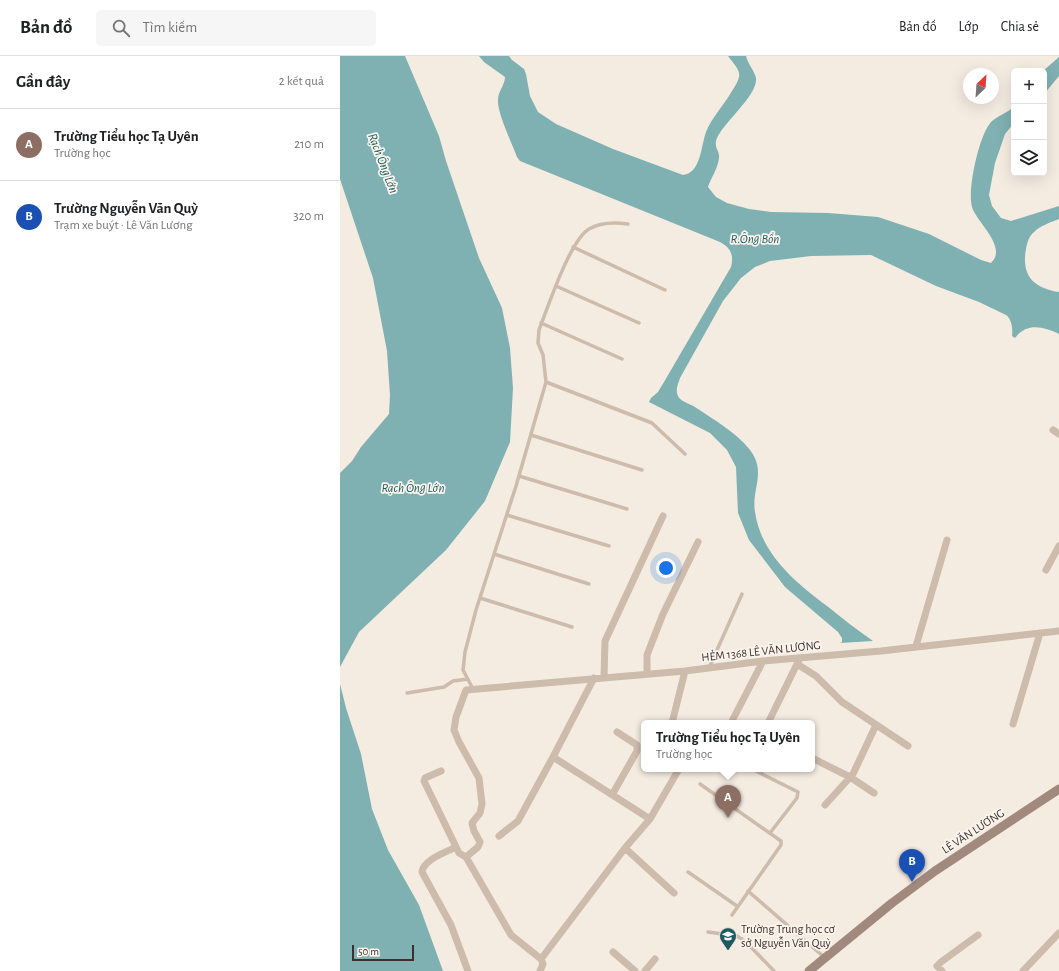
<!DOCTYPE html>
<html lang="vi">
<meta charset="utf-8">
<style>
:root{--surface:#fff;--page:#f6f6f6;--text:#202124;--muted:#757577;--line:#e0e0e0;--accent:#2563eb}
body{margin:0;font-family:"Alegreya Sans",sans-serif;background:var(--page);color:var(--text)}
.controls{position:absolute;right:12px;top:12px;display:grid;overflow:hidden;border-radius:6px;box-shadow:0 4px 16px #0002}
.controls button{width:36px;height:36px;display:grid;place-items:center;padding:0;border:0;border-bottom:1px solid var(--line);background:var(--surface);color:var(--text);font:20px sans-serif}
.compass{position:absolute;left:623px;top:12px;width:36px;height:36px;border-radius:50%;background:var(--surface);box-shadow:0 4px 16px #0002;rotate:25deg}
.scale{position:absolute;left:12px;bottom:10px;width:62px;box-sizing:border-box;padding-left:4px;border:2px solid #3b302b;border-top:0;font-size:11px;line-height:14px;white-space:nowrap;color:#3b302b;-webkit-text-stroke:3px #fbf5ee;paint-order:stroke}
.you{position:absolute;left:326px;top:512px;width:14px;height:14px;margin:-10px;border:3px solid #fff;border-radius:50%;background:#1a73e8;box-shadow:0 0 0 6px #1a73e833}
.badge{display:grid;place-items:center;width:26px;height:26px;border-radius:50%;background:var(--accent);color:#fff;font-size:13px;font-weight:700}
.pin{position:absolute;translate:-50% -33px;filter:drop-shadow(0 1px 2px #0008)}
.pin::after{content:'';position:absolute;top:21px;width:14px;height:12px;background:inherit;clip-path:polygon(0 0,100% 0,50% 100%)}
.popup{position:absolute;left:301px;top:664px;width:174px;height:52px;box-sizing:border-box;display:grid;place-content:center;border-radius:6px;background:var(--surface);filter:drop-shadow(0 1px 3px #0005);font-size:13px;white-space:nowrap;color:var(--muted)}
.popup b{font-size:15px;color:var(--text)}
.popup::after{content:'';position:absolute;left:50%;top:100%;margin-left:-8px;border:8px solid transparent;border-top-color:var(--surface)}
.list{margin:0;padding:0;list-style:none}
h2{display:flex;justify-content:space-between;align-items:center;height:52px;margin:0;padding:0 16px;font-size:17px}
h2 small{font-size:13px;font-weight:400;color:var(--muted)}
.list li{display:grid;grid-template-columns:26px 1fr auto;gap:12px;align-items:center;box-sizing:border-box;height:72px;padding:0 16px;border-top:1px solid var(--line)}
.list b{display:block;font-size:15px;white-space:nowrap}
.list p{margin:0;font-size:13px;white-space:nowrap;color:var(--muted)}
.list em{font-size:13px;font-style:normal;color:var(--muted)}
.icon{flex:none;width:22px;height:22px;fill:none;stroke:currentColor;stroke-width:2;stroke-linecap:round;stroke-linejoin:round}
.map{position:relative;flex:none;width:719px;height:915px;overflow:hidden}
header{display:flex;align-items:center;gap:24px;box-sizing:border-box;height:56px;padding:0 20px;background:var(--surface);border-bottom:1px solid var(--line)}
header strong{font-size:19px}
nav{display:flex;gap:22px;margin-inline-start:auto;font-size:14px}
.search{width:280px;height:36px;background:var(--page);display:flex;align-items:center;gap:10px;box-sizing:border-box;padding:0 14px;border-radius:6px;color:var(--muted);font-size:15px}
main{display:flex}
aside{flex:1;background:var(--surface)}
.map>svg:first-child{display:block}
.water{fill:#7fb0b2}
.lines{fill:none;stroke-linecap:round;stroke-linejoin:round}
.service{stroke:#cdbbac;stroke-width:3.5}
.minor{stroke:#cdbbac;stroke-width:7}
.secondary{stroke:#a18a7d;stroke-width:9}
.labels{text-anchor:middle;stroke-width:3.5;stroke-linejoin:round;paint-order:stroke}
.street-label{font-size:12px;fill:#3b302b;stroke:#fbf5ee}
.poi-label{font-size:12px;fill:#3b302b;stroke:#fbf5ee;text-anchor:start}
.water-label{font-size:13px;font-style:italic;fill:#1f5a5e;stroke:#fbf5ee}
</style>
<header>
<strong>Bản đồ</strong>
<div class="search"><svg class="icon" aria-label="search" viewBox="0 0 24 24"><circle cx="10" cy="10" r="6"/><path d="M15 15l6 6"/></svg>Tìm kiếm</div>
<nav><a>Bản đồ</a><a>Lớp</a><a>Chia sẻ</a></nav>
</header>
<main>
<aside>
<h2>Gần đây<small>2 kết quả</small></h2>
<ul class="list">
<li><span class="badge" style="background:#8d6e63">A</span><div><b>Trường Tiểu học Tạ Uyên</b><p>Trường học</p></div><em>210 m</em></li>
<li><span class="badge" style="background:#1a4fb4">B</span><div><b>Trường Nguyễn Văn Quỳ</b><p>Trạm xe buýt · Lê Văn Lương</p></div><em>320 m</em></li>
</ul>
</aside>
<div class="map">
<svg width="719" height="915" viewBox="0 0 719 915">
<rect width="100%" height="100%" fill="#f4ebe1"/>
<!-- water -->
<path class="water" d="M 0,0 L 65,0 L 99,80 L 106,105 L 139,202 L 162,252 L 170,292 L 173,332 L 170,386 L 145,445 L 106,494 L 19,576 L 0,611 L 0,417 L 12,405 L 21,391 L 49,358 L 50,339 L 47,295 L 33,222 L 0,123 Z
M 139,0 L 169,0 L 172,4 L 184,13 L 186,18 L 190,40 L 198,56 L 216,68 L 273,93 L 343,119 C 361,117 361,90 366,76 C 372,61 384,49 392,35 C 395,30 398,26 399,21 C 401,14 392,6 388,0 L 406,0 C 408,8 415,16 416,22 C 418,39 384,66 377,82 C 373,92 380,94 379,102 C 378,112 371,122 368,131 L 376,141 L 387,147 L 409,153 L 431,156 L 488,157 L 538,161 L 589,178 L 641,204 L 651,207 C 668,191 637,167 632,151 C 627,134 639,79 651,66 C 657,60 667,57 674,51 L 674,67 L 665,78 L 655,107 L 649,139 L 652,150 L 661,162 L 671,165 L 719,150 L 719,163 C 711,166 700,170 694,176 C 689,180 687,187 686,193 C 681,220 694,232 719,236 L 719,278 C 704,271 687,266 675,282 L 672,280 C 673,274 672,263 666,259 L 639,246 L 596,230 L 531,199 L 471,200 L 430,205 L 415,211 L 401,222 L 383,245 L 340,322 C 338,328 335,334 338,340 C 340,345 350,348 355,351 C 374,364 396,376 410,394 C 427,416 411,434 415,456 C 421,498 455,526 487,550 C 502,562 517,574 533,585 L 500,587 L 502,586 L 502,582 L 498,576 L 445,531 L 409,484 L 398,457 L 396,411 L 387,394 L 370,377 L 309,346 L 311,342 L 318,336 L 324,326 L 391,211 C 394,199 391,192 380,186 L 180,105 L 177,101 C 172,87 157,57 158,44 C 158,35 165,29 165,21 L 144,6 Z
M 719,1 L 719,20 L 704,38 L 703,15 Z
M 0,628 L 6,652 L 21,698 L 32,753 L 48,794 L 79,849 L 103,915 L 0,915 Z"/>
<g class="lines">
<!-- service -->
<path class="service" d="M 233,191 L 325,234
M 216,230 L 299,267
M 201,267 L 282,303
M 206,326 L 312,367 L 345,398
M 191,379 L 302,414
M 179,420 L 287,453
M 167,459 L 269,490
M 154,498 L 249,528
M 140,542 L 232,571
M 369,612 L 402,538
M 133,633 L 123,614 L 125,596 L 136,554 L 176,430 L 206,326 L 203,299 L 198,287 L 199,274 C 208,251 230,184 249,173 C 261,166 274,166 288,168
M 67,637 L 104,631 L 113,625 L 128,623
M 412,713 L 458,736 L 457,742 L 430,777
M 360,728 L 441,785 L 441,789 L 392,859
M 348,816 L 397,850
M 408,835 L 484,901
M 368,876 L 397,880 L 406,886 L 434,915"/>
<!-- minor -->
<path class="minor" d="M 713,374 L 719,378
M 706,514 L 719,490
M 576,590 L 607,484
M 457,608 L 476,620 L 502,646 L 568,690
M 307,618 L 307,599 L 323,558 L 358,486
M 264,621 L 265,585 L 323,460
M 332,667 L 345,615
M 391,667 L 423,605
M 428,667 L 459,604
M 673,668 L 700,577
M 213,701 L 310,763
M 472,702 L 510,721 L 534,737
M 101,715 L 85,722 L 84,725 L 119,797 L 126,801 L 171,879 L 201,903 L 203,908 L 200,915
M 272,739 L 297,695 L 297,689 L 277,676
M 485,749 L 513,718 L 536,669
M 159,780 L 178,765 L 213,701 L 254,622
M 116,791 C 106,796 83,804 82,816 L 111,869 L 128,915
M 285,792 L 334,837
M 126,801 L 138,791 L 140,786 L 134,775 L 132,767 L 140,757 L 142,748 L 139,722 L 119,686 L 114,674 L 116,661 L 126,634 L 345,615 L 423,605 L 541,595 L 719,575
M 273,896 L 295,915
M 201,903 L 285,792 L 310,763 L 339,713
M 305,915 L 315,903
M 602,915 L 597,910 L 601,906 L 638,879
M 683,915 L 719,877"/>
<!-- secondary -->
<path class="secondary" d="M 469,915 L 552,847 L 595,815 L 719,733"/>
</g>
<!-- icons -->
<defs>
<g id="school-pin" transform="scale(0.9)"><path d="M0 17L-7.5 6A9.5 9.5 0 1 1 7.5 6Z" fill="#1f5a5e" stroke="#fbf5ee"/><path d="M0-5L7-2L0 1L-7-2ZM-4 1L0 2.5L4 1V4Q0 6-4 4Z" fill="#fff"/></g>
</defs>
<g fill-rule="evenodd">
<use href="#school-pin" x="388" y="880"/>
</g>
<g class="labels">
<!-- street labels -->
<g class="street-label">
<text transform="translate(421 595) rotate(-6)" y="4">HẺM 1368 LÊ VĂN LƯƠNG</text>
<text transform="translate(633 775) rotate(-33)" y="4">LÊ VĂN LƯƠNG</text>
</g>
<!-- poi labels -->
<g class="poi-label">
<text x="401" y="877">Trường Trung học cơ<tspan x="401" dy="14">sở Nguyễn Văn Quỳ</tspan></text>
</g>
<!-- water labels -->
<g class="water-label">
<text transform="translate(44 107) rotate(69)" y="5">Rạch Ông Lớn</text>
<text x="415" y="187">R.Ông Bổn</text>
<text x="73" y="436">Rạch Ông Lớn</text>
</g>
</g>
</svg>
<div class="controls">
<button>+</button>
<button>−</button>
<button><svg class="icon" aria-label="layers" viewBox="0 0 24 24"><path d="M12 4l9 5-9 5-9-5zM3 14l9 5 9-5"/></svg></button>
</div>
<svg class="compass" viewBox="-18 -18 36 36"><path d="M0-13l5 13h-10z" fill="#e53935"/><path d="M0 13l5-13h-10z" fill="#757577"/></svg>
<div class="scale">50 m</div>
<div class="you"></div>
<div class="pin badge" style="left:388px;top:762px;background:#8d6e63">A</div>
<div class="popup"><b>Trường Tiểu học Tạ Uyên</b>Trường học</div>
<div class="pin badge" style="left:572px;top:826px;background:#1a4fb4">B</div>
</div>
</main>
